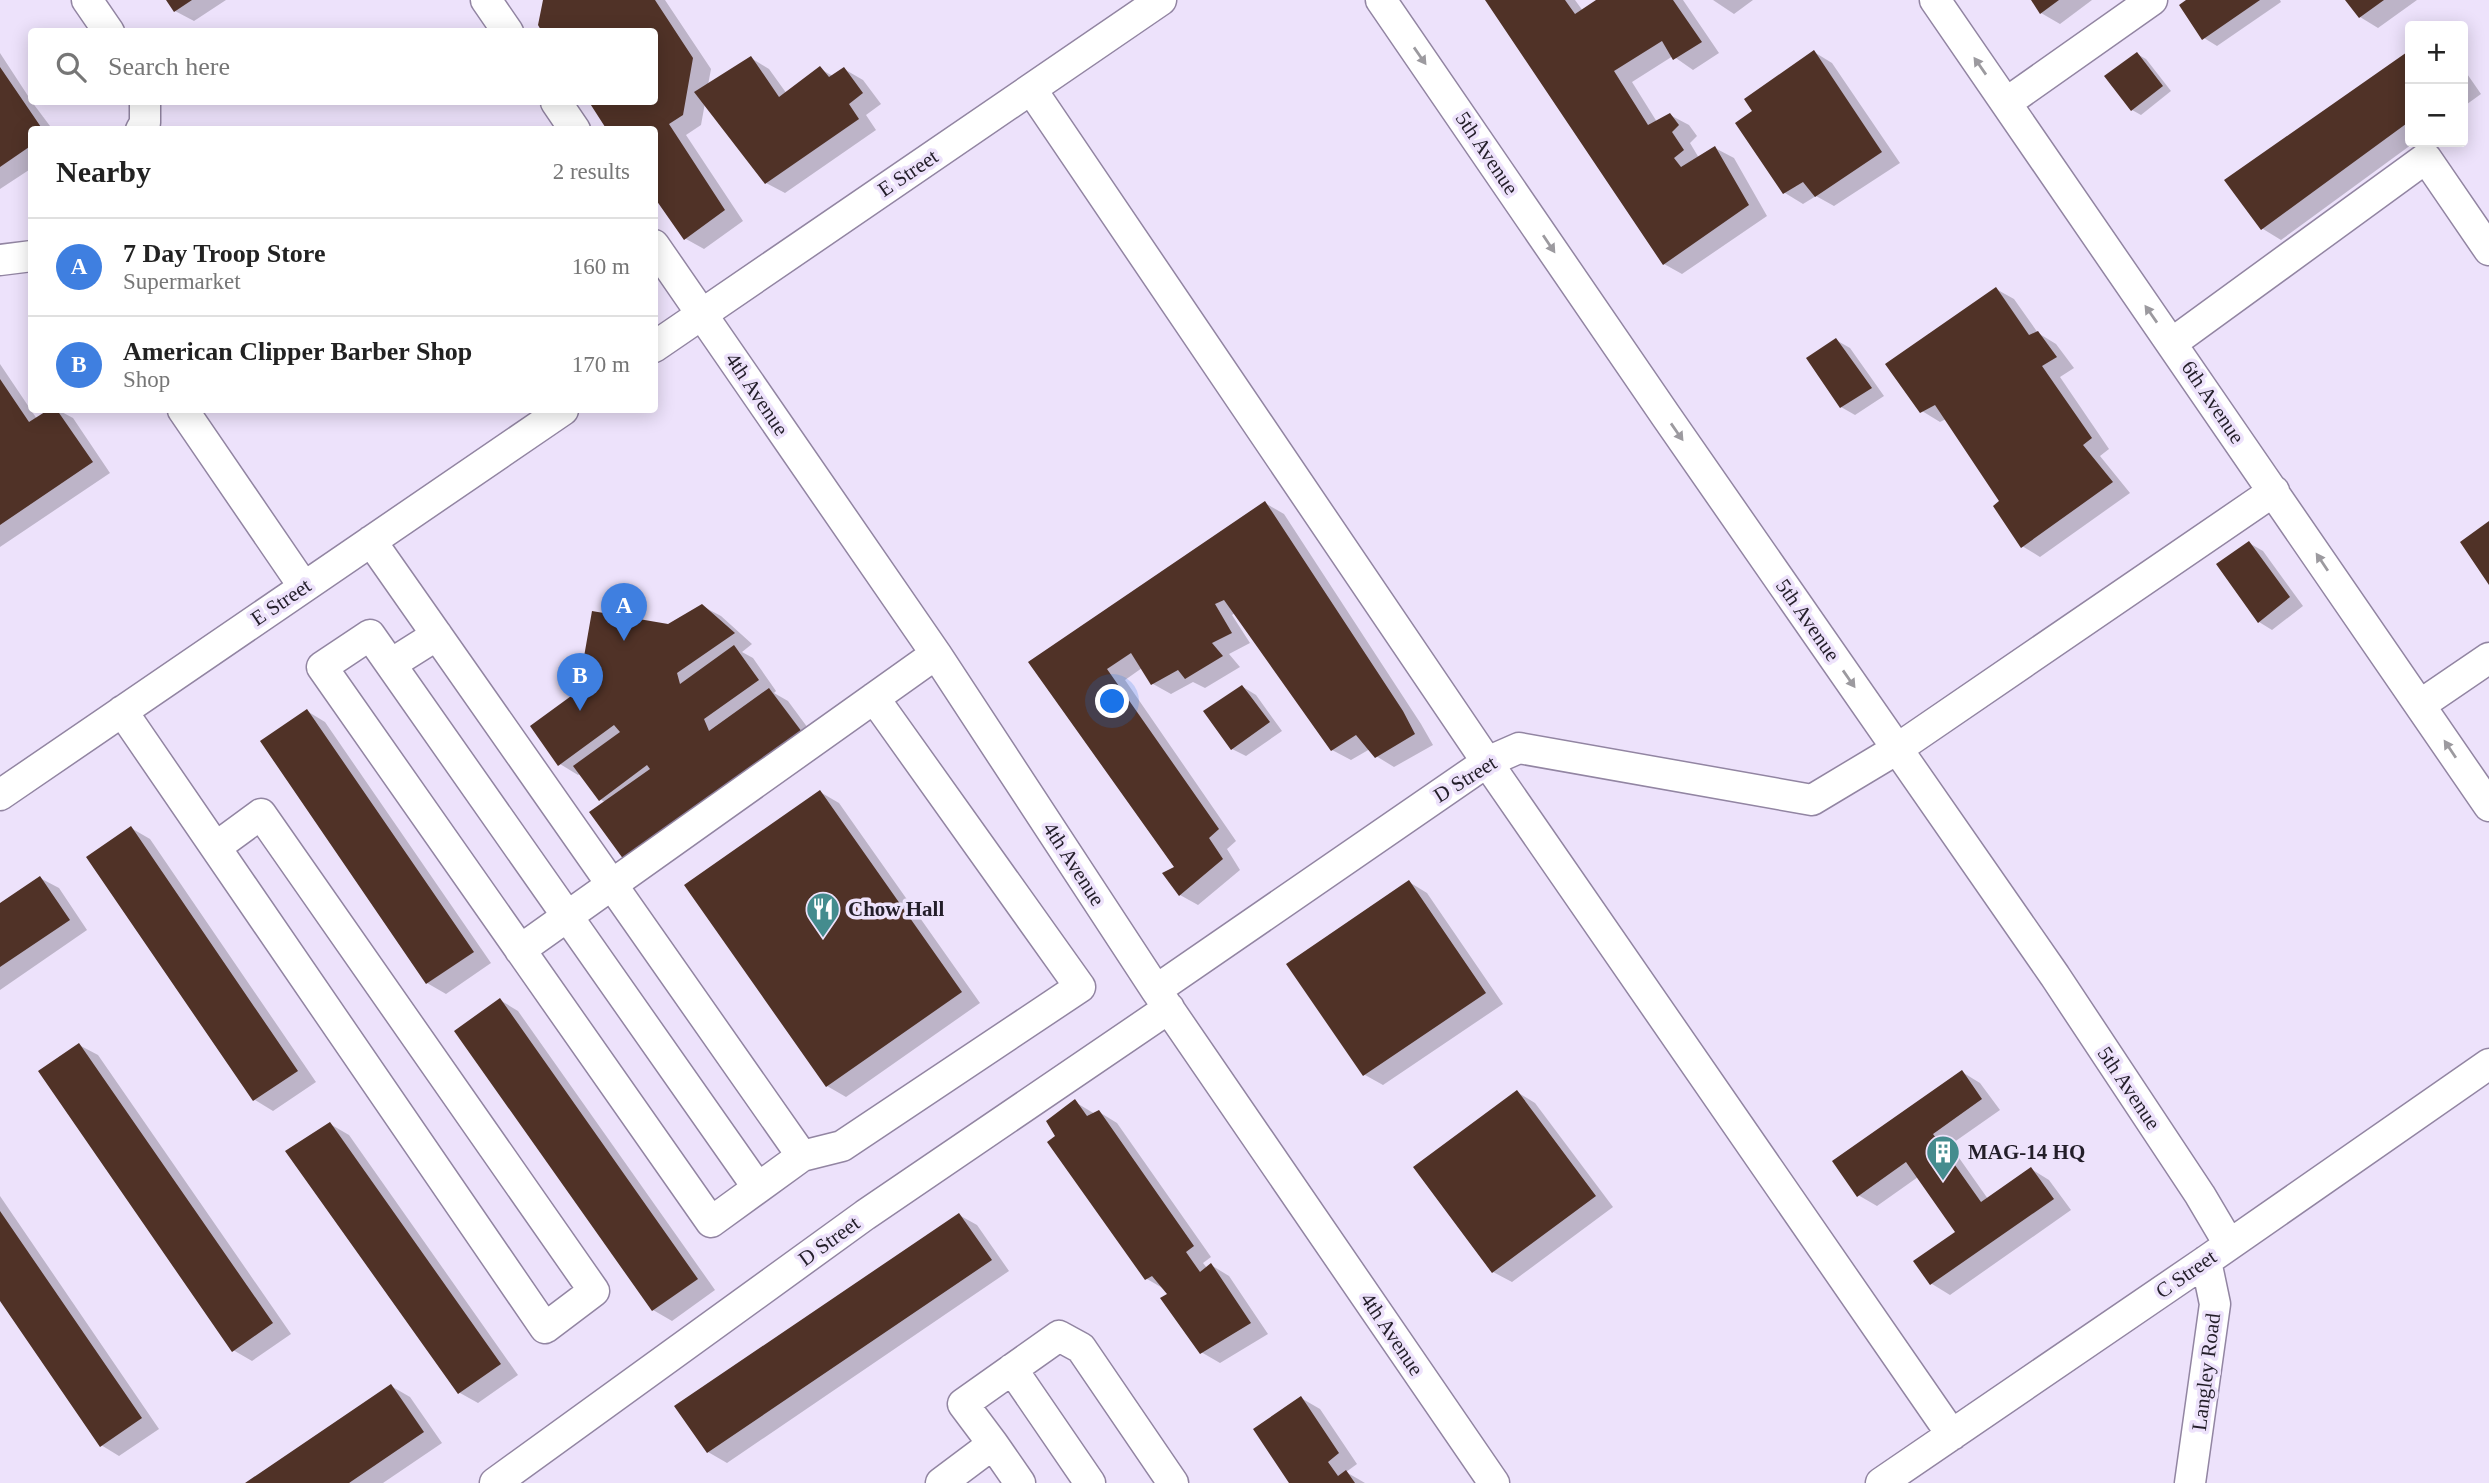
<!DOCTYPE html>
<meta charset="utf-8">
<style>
:root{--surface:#fff;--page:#f2f2f2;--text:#222;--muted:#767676;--line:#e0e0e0;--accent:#448c8e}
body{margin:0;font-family:Georgia,serif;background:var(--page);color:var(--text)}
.controls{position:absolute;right:21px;top:21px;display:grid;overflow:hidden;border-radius:7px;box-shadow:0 4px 18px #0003}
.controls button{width:63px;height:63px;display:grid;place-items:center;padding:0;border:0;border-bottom:2px solid var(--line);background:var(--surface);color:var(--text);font:35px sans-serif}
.you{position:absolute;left:1113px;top:702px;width:24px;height:24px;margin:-18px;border:5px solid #fff;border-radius:50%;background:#1a73e8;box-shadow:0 0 0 10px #1a73e833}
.badge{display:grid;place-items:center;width:46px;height:46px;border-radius:50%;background:var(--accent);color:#fff;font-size:23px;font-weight:700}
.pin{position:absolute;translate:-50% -58px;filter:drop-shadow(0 2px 4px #0008)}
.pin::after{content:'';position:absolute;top:37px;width:24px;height:21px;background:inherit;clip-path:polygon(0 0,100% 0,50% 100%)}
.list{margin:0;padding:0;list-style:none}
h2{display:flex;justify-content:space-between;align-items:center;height:91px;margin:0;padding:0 28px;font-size:30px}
h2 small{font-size:23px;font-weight:400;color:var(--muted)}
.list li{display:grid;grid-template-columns:46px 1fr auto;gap:21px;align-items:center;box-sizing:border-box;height:98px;padding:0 28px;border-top:2px solid var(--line)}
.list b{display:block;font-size:26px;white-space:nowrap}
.list p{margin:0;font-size:23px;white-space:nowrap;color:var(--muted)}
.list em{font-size:23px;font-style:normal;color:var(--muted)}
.icon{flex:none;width:38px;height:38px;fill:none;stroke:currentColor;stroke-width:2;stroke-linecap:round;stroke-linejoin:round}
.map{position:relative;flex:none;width:2489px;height:1483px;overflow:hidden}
.search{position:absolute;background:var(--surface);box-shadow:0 4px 18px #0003;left:28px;top:28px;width:630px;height:77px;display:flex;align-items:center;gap:18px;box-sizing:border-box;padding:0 24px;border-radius:7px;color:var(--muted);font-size:26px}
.panel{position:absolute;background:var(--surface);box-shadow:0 4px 18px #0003;left:28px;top:126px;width:630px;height:287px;border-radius:7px}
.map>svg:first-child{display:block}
.shadow{fill:#0003}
.building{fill:#503227}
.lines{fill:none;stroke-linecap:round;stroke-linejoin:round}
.minor-casing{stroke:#9285a2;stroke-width:33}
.minor{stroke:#fff;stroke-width:30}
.oneway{fill:#9c9a9f}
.labels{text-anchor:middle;stroke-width:7;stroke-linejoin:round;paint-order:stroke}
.street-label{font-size:21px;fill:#231e29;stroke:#ede2fb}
.poi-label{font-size:21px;font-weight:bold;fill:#231e29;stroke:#ede2fb;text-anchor:start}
</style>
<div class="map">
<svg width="2489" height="1483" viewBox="0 0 2489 1483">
<rect width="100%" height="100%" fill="#ede2fb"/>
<!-- shadow -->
<path class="shadow" d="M 168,0 L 226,0 L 194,21 L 175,11 Z
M 545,0 L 665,0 L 711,69 L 708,85 L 751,58 L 769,69 L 787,94 L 820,69 L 833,76 L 844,69 L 863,80 L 881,104 L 866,115 L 876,130 L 785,193 L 766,183 L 705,103 L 701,125 L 686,135 L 743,221 L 704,249 L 686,239 L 654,130 L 609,130 L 591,102 L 654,102 L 654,32 Z
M 1487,0 L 1575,0 L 1583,11 L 1599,0 L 1683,0 L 1719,53 L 1693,70 L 1673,56 L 1632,82 L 1657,122 L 1670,115 L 1689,125 L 1697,136 L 1690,143 L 1699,158 L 1715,148 L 1734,158 L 1767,216 L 1682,274 L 1664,264 Z
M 1713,0 L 1753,0 L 1734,14 Z
M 2033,0 L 2092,0 L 2060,24 L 2041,13 Z
M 2189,0 L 2280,0 L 2281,2 L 2217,46 L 2204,38 Z
M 2347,0 L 2417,0 L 2378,28 L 2360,17 Z
M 1814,52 L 1832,63 L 1900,163 L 1834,206 L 1816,196 L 1803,204 L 1785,193 L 1738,124 L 1755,111 Z
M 0,53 L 32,102 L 53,130 L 32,130 L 32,168 L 0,189 Z
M 2410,53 L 2410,142 L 2415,142 L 2281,240 L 2263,229 L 2227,180 Z
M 2137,54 L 2146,59 L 2171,91 L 2141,115 L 2132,110 Z
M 2463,68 L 2481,94 L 2463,107 Z
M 1996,289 L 2014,299 L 2038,333 L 2056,344 L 2074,368 L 2060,377 L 2109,449 L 2100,456 L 2130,493 L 2040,557 L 2022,546 L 2001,501 L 1946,419 L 1940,422 L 1922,411 Z
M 1836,340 L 1850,348 L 1884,396 L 1855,415 L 1841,407 Z
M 0,364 L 37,419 L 51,410 L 58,410 L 73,418 L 110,473 L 0,547 Z
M 1265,503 L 1284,514 L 1421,724 L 1433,745 L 1394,767 L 1376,756 L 1370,749 L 1351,760 L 1332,750 L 1235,613 L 1232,615 L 1250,643 L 1229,654 L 1240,667 L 1205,688 L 1193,682 L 1171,694 L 1153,684 L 1142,668 L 1125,680 L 1236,841 L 1227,849 L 1240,870 L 1198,905 L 1180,895 L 1176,867 L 1030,663 Z
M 2249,543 L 2263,551 L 2303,606 L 2272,630 L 2259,622 Z
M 702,606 L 721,616 L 752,644 L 742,652 L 753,658 L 776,691 L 774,693 L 788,701 L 819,743 L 606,803 L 600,799 L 581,773 L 578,775 L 560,764 L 668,626 Z
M 1243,687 L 1256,695 L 1282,731 L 1246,756 L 1232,749 Z
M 307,711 L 325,722 L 491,963 L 446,994 L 427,983 Z
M 820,792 L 839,803 L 980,1003 L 846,1097 L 827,1086 Z
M 131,828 L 150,839 L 316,1082 L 273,1111 L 255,1100 Z
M 40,878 L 59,888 L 87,930 L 0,990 L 0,905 Z
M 1409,882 L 1427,893 L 1503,1004 L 1383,1085 L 1365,1075 Z
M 500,1000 L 518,1011 L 715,1290 L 672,1321 L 653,1310 Z
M 79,1045 L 98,1055 L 291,1334 L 252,1361 L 233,1350 Z
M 1962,1072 L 1980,1083 L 2000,1110 L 1950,1145 L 1988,1199 L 2031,1169 L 2049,1180 L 2071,1210 L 1950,1295 L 1932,1284 L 1916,1261 L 1958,1232 L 1918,1177 L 1877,1206 L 1858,1195 Z
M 1517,1092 L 1535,1103 L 1613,1207 L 1512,1282 L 1493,1272 Z
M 1075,1102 L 1095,1114 L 1099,1112 L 1117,1123 L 1211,1257 L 1203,1263 L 1207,1268 L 1211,1265 L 1229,1276 L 1268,1334 L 1220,1363 L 1201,1352 L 1169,1295 L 1166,1290 L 1147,1279 L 1058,1137 Z
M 330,1124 L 349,1135 L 518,1375 L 478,1403 L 460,1393 Z
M 0,1196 L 159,1429 L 119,1456 L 101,1445 L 0,1298 Z
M 959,1215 L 977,1225 L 1009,1271 L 727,1463 L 708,1452 L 677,1406 Z
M 391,1386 L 410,1397 L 442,1443 L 383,1483 L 248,1483 Z
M 1301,1398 L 1320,1409 L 1357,1464 L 1346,1472 L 1365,1483 L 1292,1483 Z"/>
<!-- building -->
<path class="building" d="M 166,0 L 192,0 L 174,12 Z
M 543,0 L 655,0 L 693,58 L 683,115 L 669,124 L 725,210 L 684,240 L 654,197 L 654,130 L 607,130 L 589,102 L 654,102 L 654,32 L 542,32 L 538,25 Z
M 1485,0 L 1565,0 L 1575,14 L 1596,0 L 1673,0 L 1702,42 L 1673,60 L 1662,41 L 1614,71 L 1648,125 L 1670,113 L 1679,125 L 1672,132 L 1684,150 L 1674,158 L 1681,167 L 1715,146 L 1749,205 L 1663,265 Z
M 2031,0 L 2059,0 L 2040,14 Z
M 2186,0 L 2260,0 L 2202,40 L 2179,5 Z
M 2345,0 L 2384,0 L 2359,18 Z
M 1814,50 L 1882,152 L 1815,197 L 1803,182 L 1783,194 L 1735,123 L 1752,111 L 1744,99 Z
M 2410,50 L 2410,121 L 2261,230 L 2224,180 Z
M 2137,52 L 2163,86 L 2131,111 L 2104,76 Z
M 751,56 L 779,97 L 820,66 L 829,77 L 844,67 L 863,93 L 849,104 L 859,119 L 765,184 L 694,92 Z
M 0,67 L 43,130 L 32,130 L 32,145 L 0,167 Z
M 1996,287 L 2029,335 L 2038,331 L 2057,357 L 2042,366 L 2092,438 L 2083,445 L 2113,482 L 2021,548 L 1993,506 L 1999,501 L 1935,405 L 1920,413 L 1885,364 Z
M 1836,338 L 1872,388 L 1840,408 L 1806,358 Z
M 0,379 L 29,422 L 48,410 L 57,410 L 93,462 L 0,525 Z
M 1265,501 L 1403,711 L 1415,734 L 1375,758 L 1356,735 L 1331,751 L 1224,600 L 1215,604 L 1232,633 L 1212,643 L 1223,656 L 1185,679 L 1178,670 L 1151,685 L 1131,653 L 1107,669 L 1219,829 L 1209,838 L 1223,859 L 1179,896 L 1162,873 L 1174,867 L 1028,662 Z
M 2489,521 L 2489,585 L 2460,542 Z
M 2249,541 L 2290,597 L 2258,623 L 2216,564 Z
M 702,604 L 735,633 L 677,673 L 680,684 L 734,645 L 759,680 L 704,719 L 709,731 L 769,688 L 802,732 L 624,860 L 589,812 L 650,769 L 647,765 L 599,801 L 573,766 L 620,732 L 614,725 L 558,766 L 530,726 L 578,691 L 592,611 L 668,624 Z
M 1242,685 L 1270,722 L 1231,750 L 1203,711 Z
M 307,709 L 474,952 L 426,984 L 260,741 Z
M 820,790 L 962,992 L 826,1087 L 684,885 Z
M 131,826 L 298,1071 L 253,1101 L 86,857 Z
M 40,876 L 70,920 L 0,967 L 0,903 Z
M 1409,880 L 1486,993 L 1363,1076 L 1286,964 Z
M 500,998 L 698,1279 L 652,1311 L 454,1031 Z
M 79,1043 L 273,1323 L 232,1352 L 38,1071 Z
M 1962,1070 L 1982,1099 L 1933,1134 L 1981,1202 L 2031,1167 L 2054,1199 L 1930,1285 L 1913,1261 L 1955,1232 L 1906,1162 L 1857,1197 L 1832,1161 Z
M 1517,1090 L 1596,1196 L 1492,1273 L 1413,1167 Z
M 1075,1099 L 1087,1116 L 1099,1110 L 1194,1246 L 1186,1252 L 1200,1272 L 1211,1263 L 1251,1323 L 1200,1354 L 1160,1298 L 1167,1294 L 1152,1276 L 1145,1280 L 1047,1142 L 1055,1136 L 1046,1121 Z
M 330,1122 L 501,1364 L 458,1394 L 285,1151 Z
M 0,1211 L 142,1418 L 100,1447 L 0,1301 Z
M 959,1213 L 992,1260 L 707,1453 L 674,1406 Z
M 391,1384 L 424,1432 L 349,1483 L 245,1483 Z
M 1301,1396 L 1339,1453 L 1328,1462 L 1338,1476 L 1346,1470 L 1355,1483 L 1289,1483 L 1253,1429 Z"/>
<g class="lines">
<!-- minor casing -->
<g class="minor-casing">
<path id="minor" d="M 87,0 L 109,32
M 486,0 L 508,32
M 1381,0 L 1666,416 L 2055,976 L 2200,1195 L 2229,1244
M 1935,0 L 2489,806
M 1031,89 L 1487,762 L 1952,1435
M 556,102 L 575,130
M 2006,103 L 2152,0
M 141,130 L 145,123 L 145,102
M 654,245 L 936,654 L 1156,990 L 1494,1483
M 0,260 L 32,256
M 2172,343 L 2426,158 L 2489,250
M 654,347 L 1161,0
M 183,410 L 304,587
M 371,541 L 802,1156 L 711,1222 L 322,667 L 370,635 L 758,1188
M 391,664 L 437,635
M 2420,705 L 2489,658
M 122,711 L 545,1328 L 594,1291 L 261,814 L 216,847
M 0,795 L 563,410
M 520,950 L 936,654
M 1156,990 L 1487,762 L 1519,748 L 1812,800 L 1897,749 L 2274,491
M 802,1156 L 842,1146 L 1080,987 L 874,698
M 1012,1369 L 1090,1483
M 993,1444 L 1020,1483
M 495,1483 L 865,1215 L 1169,1008
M 941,1483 L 993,1444 L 963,1404 L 1059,1336 L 1081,1348 L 1173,1483
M 1881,1483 L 2206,1261 L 2489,1064
M 2190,1483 L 2215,1304 L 2206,1261"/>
</g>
<!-- minor -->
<use href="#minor" class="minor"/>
</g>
<!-- one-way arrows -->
<defs><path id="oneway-solid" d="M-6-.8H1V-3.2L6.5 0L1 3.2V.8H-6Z" transform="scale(1.75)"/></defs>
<g class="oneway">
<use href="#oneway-solid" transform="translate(1420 56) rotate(55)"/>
<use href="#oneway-solid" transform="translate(1980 66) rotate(-125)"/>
<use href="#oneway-solid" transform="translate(1549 244) rotate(56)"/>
<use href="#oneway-solid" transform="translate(2151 314) rotate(-125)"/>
<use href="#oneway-solid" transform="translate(1677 432) rotate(55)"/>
<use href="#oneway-solid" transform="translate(2322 562) rotate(-124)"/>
<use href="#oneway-solid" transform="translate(1849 679) rotate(55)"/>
<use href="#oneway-solid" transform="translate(2450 749) rotate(-124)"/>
</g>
<!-- icons -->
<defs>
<g id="restaurant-pin" transform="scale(1.75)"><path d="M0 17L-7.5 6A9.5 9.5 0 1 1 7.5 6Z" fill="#448c8e" stroke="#ede2fb"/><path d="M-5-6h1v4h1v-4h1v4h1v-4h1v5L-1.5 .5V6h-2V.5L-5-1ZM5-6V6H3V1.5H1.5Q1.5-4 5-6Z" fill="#fff"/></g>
<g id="building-pin" transform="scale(1.75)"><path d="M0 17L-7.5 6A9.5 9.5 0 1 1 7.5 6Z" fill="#448c8e" stroke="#ede2fb"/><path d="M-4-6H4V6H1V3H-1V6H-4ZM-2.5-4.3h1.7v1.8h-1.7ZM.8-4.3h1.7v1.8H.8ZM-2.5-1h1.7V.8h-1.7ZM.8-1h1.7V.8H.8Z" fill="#fff"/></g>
</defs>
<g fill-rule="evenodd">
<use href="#restaurant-pin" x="823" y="909"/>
<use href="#building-pin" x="1943" y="1152"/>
</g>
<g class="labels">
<!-- street labels -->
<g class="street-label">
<text transform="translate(1487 153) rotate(56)" y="7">5th Avenue</text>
<text transform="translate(908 173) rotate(-34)" y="7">E Street</text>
<text transform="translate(757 394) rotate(56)" y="7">4th Avenue</text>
<text transform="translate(2213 402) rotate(56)" y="7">6th Avenue</text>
<text transform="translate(281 602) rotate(-34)" y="7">E Street</text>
<text transform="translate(1808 620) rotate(55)" y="7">5th Avenue</text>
<text transform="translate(1465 779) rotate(-32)" y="7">D Street</text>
<text transform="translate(1074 864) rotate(57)" y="7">4th Avenue</text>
<text transform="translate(2129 1088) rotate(56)" y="7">5th Avenue</text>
<text transform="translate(829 1241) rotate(-36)" y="7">D Street</text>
<text transform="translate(2186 1274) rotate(-35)" y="7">C Street</text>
<text transform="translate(1392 1334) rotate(56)" y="7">4th Avenue</text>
<text transform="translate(2206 1372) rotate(-83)" y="7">Langley Road</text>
</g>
<!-- poi labels -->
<g class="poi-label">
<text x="848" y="916">Chow Hall</text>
<text x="1968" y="1159">MAG-14 HQ</text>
</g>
</g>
</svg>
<div class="controls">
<button>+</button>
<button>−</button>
</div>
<div class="you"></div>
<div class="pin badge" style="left:624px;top:641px;background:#3f7fe0">A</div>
<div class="pin badge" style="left:580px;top:711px;background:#3f7fe0">B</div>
<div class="search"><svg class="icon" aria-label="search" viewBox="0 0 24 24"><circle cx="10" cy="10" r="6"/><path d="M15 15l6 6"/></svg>Search here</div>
<section class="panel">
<h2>Nearby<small>2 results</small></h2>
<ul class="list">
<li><span class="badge" style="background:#3f7fe0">A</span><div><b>7 Day Troop Store</b><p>Supermarket</p></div><em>160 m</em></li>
<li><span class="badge" style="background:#3f7fe0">B</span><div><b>American Clipper Barber Shop</b><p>Shop</p></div><em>170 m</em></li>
</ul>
</section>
</div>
